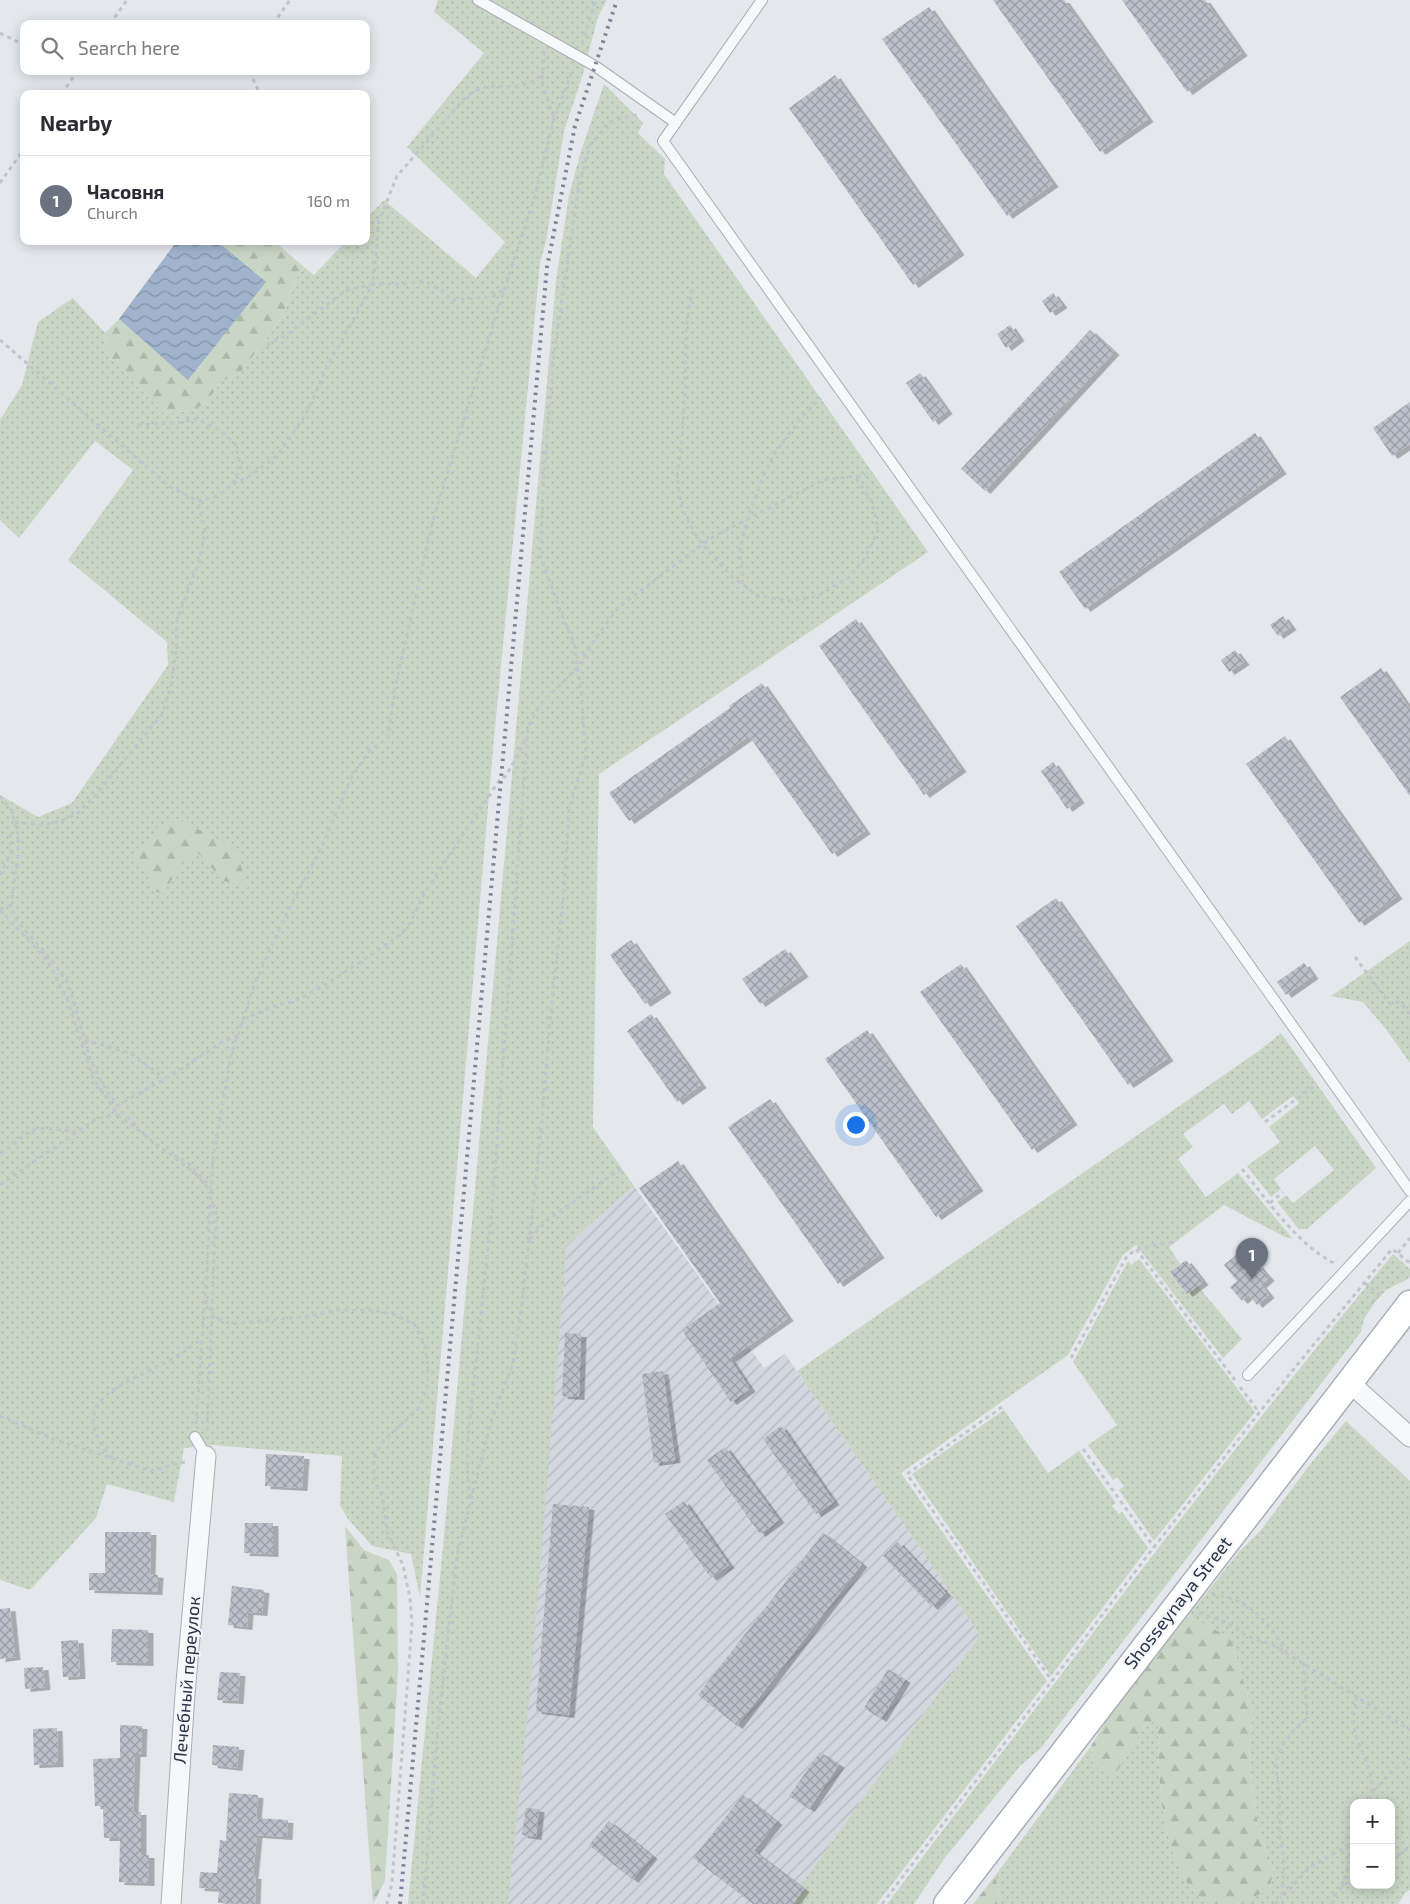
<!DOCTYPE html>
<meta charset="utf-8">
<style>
:root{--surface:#fff;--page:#f7f7f7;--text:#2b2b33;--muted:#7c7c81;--line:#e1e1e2;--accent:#d1495b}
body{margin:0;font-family:"Exo 2",sans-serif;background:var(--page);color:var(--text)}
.controls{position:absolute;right:15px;bottom:15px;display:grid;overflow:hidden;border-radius:10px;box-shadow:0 2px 12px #0003}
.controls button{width:45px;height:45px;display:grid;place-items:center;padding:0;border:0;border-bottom:1px solid var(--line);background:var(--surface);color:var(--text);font:25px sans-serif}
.you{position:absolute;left:855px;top:1124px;width:18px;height:18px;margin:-12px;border:4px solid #fff;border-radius:50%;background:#1a73e8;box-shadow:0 0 0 8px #1a73e833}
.badge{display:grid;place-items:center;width:32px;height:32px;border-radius:50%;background:var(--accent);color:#fff;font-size:16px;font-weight:700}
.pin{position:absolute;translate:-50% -41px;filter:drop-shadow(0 1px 2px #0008)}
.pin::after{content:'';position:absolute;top:26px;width:18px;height:15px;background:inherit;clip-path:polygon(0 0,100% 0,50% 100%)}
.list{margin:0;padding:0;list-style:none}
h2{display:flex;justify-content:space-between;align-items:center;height:65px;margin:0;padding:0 20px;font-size:21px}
h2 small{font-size:16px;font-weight:400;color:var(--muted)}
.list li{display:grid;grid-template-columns:32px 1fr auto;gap:15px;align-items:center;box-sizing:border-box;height:90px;padding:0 20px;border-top:1px solid var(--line)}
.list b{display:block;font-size:19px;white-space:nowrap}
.list p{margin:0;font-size:16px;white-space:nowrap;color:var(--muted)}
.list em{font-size:16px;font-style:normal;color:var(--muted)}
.icon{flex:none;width:28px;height:28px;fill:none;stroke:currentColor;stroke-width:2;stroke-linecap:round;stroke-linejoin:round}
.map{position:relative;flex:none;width:1410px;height:1904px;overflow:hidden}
.search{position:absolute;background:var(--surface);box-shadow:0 2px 12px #0003;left:20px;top:20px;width:350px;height:55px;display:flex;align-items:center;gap:12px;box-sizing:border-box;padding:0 18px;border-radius:10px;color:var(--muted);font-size:19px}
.panel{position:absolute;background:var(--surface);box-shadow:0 2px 12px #0003;left:20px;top:90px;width:350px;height:155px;border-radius:10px}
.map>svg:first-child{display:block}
.industrial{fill:url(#industrial-furrows)}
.green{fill:url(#green-dots);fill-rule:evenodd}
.forest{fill:url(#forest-firs)}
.water{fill:url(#water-waves)}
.building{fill:url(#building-cross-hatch);filter:url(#shadow)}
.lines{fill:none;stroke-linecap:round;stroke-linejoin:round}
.service-casing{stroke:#a9aeb7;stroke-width:12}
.minor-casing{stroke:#a9aeb7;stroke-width:21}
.secondary-casing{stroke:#a9aeb7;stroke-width:29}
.path{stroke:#c2c5cb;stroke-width:3;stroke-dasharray:4 4;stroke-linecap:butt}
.service{stroke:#f7f8fa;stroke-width:10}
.minor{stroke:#f7f8fa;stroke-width:19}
.secondary{stroke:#fff;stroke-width:26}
.rail{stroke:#7d8696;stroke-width:4;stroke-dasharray:2.5 5;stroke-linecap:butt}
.labels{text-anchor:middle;stroke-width:4;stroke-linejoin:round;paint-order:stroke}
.street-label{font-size:18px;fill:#2b3445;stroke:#f4f6f9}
</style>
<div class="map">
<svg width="1410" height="1904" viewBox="0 0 1410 1904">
<defs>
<pattern id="industrial-furrows" width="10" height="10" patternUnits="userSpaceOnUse" patternTransform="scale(1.25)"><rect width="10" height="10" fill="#d2d6de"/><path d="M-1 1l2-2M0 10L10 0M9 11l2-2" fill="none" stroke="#b4b8c0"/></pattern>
<pattern id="green-dots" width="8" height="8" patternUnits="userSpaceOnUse" patternTransform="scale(1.25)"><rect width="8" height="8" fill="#c9d6c5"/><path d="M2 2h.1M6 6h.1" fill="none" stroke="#adb8ab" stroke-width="1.8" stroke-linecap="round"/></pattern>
<pattern id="forest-firs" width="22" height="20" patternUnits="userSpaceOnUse" patternTransform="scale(1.25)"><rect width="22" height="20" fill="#c9d6c5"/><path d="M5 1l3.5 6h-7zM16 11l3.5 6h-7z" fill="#adb8ab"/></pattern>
<pattern id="water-waves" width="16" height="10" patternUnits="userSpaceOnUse" patternTransform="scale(1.25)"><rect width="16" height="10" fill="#9fb4cc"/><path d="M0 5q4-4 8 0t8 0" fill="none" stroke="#8293a7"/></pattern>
<pattern id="building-cross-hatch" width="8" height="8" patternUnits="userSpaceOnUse" patternTransform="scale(1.25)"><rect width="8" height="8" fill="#bbc0ca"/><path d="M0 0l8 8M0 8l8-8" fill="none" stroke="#989da6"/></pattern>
<filter id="shadow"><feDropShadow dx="5.5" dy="3" stdDeviation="0" flood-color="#0004"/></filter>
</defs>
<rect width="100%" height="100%" fill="#e4e7ec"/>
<!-- industrial -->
<path class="industrial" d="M 634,1186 L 764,1368 L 785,1354 L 980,1635 L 800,1886 L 804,1889 L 793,1904 L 508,1904 L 567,1245 Z"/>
<!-- green -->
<path class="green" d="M 438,0 L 607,0 L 598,17 L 582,77 L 564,131 L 546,241 L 540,263 L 494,738 L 420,1597 L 411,1554 L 372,1546 L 348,1519 L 340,1505 L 342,1456 L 213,1445 L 184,1448 L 174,1502 L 107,1484 L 96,1518 L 30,1590 L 0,1580 L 0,795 L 38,817 L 72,803 L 168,665 L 167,642 L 68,560 L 133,470 L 95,441 L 19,538 L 0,520 L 0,420 L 22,385 L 38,322 L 73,298 L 105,333 L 108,356 L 164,413 L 192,411 L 205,403 L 222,381 L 240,373 L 283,316 L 297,277 L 304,267 L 314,275 L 346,241 L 366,241 L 366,219 L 384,200 L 476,278 L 505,242 L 407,147 L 484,53 L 434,12 Z
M 604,84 L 643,123 L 638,133 L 665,159 L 664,174 L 928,552 L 599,774 L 593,1127 L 634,1186 L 567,1245 L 529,1701 L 508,1904 L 408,1904 L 444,1536 L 556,281 L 569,196 L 580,154 Z
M 1410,941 L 1410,1063 L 1385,1028 L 1363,1002 L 1331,996 Z
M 1281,1033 L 1376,1168 L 1307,1229 L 1299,1229 L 1277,1202 L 1286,1195 L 1293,1203 L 1334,1170 L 1315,1146 L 1274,1179 L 1281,1189 L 1271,1197 L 1247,1166 L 1280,1142 L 1269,1127 L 1299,1103 L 1293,1096 L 1262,1119 L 1249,1101 L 1232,1114 L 1224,1104 L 1183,1134 L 1193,1147 L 1178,1159 L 1206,1197 L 1238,1173 L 1293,1239 L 1283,1236 L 1224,1205 L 1169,1247 L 1180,1264 L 1170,1272 L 1187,1294 L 1198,1286 L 1242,1339 L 1223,1358 L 1136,1245 L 1123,1255 L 1068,1355 L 901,1473 L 1047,1681 L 877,1904 L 793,1904 L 804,1889 L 800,1886 L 980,1635 L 797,1371 L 1260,1050 Z
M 1393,1254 L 1410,1269 L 1410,1275 L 1408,1279 L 1386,1290 L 1375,1302 L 1364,1319 L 1361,1332 L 1340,1359 L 1041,1748 L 1020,1766 L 944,1859 L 914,1904 L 887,1904 C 1053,1685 1218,1465 1393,1254 Z
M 1139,1259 L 1255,1412 L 1154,1541 L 1119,1490 L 1124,1486 L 1117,1477 L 1113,1480 L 1088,1445 L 1117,1425 L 1073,1362 L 1128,1261 L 1131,1265 Z
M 1004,1410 L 1048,1473 L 1079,1451 L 1116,1503 L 1112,1506 L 1119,1514 L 1122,1512 L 1148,1548 L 1051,1676 L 912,1474 Z
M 1346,1421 L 1410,1481 L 1410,1890 L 1406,1892 L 1398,1904 L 1235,1904 L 1241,1902 L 1274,1870 L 1258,1828 L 1249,1756 L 1253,1714 L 1231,1638 L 1188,1616 L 1239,1552 L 1261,1530 L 1312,1462 ZM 1354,1803 L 1391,1803 L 1391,1885 L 1354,1885 Z
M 1158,1720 C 1159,1778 1158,1828 1186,1881 C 1191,1889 1200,1897 1206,1904 L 997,1904 L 1001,1899 L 995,1876 L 1091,1746 L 1094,1765 L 1113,1777 L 1146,1724 Z"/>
<!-- forest -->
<path class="forest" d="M 217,241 L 274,241 L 304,267 L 297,277 L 283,316 L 240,373 L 222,381 L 205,403 L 192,411 L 164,413 L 108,356 L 105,333 L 119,319 L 188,379 L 265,282 Z
M 181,820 L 236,849 L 248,888 L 224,881 L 198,853 L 182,862 L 163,894 L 152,890 L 147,874 L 134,857 L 159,826 Z
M 345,1526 L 364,1550 L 389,1560 L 397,1574 L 398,1670 L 385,1881 L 373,1904 Z
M 1188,1616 L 1231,1638 L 1253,1714 L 1249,1756 L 1258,1828 L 1274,1870 L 1268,1891 L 1235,1904 L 1206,1904 C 1200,1897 1191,1889 1186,1881 C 1158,1829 1159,1778 1158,1721 L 1146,1724 L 1113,1778 L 1094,1765 L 1091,1746 L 1116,1705 Z
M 995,1876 L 1001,1899 L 997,1904 L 973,1904 Z"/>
<!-- water -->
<path class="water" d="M 177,241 L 217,241 L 266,282 L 188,380 L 119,319 Z"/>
<!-- building -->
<path class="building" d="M 993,0 L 1064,0 L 1148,119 L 1100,152 Z
M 1122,0 L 1205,0 L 1242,53 L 1187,92 Z
M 929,7 L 1053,184 L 1007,216 L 882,39 Z
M 835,75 L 959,252 L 913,285 L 789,108 Z
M 1053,293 L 1062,305 L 1050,313 L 1042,301 Z
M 1010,325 L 1019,338 L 1006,348 L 997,334 Z
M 1090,330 L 1114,352 L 985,491 L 961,469 Z
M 920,373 L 947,411 L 933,422 L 906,383 Z
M 1410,402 L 1410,444 L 1392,456 L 1373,428 Z
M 1255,433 L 1281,471 L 1085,609 L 1059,572 Z
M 1283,616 L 1291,627 L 1278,636 L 1270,625 Z
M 856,619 L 961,769 L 924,795 L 819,646 Z
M 1235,650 L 1244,662 L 1229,672 L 1221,660 Z
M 1381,668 L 1410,709 L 1410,796 L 1340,697 Z
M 762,683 L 865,831 L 832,854 L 749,736 L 629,821 L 609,793 L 730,708 L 729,706 Z
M 1285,736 L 1397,896 L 1359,923 L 1246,764 Z
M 1053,762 L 1079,800 L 1067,809 L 1041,771 Z
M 1056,898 L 1168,1058 L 1128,1085 L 1016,926 Z
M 631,940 L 666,990 L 645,1004 L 610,955 Z
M 785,949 L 803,974 L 760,1004 L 742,979 Z
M 1304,963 L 1313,976 L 1286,995 L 1277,982 Z
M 961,964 L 1072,1122 L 1032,1150 L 920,992 Z
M 651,1014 L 701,1085 L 677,1102 L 627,1031 Z
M 867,1030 L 978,1188 L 936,1217 L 825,1059 Z
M 770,1099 L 879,1255 L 838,1284 L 728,1127 Z
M 678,1161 L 788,1318 L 730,1359 L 750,1389 L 731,1402 L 682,1330 L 720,1303 L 639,1188 Z
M 1236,1255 L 1249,1271 L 1257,1264 L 1269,1278 L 1261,1285 L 1269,1295 L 1257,1305 L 1249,1295 L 1242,1301 L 1230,1287 L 1237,1281 L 1224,1265 Z
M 1186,1260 L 1203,1282 L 1187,1294 L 1170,1272 Z
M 565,1333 L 581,1334 L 579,1397 L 562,1396 Z
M 663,1371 L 675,1460 L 654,1463 L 642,1374 Z
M 781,1426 L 834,1502 L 816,1514 L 763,1439 Z
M 725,1447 L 779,1520 L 760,1534 L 707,1460 Z
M 266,1454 L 304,1456 L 302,1488 L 265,1486 Z
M 684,1501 L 729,1565 L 711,1578 L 665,1514 Z
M 553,1504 L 589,1507 L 569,1715 L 536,1711 Z
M 245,1523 L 273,1523 L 273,1554 L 244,1553 Z
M 105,1532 L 151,1532 L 150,1574 L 158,1575 L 157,1592 L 89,1590 L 89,1573 L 105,1573 Z
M 823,1533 L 862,1564 L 737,1726 L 698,1695 Z
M 898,1542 L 946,1593 L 932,1607 L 883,1556 Z
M 232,1586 L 264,1590 L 262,1613 L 248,1612 L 247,1627 L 228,1625 Z
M 10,1608 L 15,1657 L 0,1659 L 0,1609 Z
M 112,1629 L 148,1630 L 148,1663 L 111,1662 Z
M 78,1640 L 80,1676 L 63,1677 L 61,1641 Z
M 43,1667 L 45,1687 L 25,1689 L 24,1668 Z
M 888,1669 L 905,1680 L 881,1719 L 864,1708 Z
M 220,1672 L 240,1673 L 238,1701 L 217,1700 Z
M 120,1725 L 142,1726 L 141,1754 L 135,1754 L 133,1812 L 141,1812 L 141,1855 L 149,1855 L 149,1883 L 119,1882 L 120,1838 L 104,1838 L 103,1806 L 95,1806 L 93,1759 L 120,1758 Z
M 57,1728 L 58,1764 L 34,1765 L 33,1729 Z
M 213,1745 L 239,1747 L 237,1768 L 212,1765 Z
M 820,1752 L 839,1765 L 809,1809 L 789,1796 Z
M 229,1793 L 258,1795 L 256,1818 L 288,1820 L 287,1837 L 257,1835 L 253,1876 L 256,1876 L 255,1904 L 218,1903 L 219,1889 L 199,1888 L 200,1872 L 217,1873 L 220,1840 L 226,1841 Z
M 743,1795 L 777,1822 L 754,1851 L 804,1889 L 793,1904 L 753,1904 L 693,1858 Z
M 526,1808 L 539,1809 L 536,1837 L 522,1835 Z
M 609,1821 L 652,1856 L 633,1880 L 589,1845 Z"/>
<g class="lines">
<!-- service casing -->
<g class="service-casing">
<path id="service" d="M 478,0 L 595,66 L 676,123
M 762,0 L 663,141 L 1410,1191
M 1248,1375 L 1410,1201
M 195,1437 L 206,1456"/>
</g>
<!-- minor casing -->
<g class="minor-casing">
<path id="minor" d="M 1349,1382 L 1410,1437
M 171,1904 L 185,1694 L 206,1456"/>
</g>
<!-- secondary casing -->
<g class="secondary-casing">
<path id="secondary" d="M 947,1904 L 1410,1304"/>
</g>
<!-- path -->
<path class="path" d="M 110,24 L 127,0
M 273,24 L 290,0
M 0,33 L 24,45
M 582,44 L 596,0
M 544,51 L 542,84 L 554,118
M 253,71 L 253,79 L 260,94
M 62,94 L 77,71
M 0,183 L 24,149
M 692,289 L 686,331 L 685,391 L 682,440 L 677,477 L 682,508 L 695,534 L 703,545 L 730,575 L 757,595 L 787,601 L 818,596 L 849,577 L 865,558 L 878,531 L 872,502 L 855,477
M 0,340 L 169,486 L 198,501 L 218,496 L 233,484 L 241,466 L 235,444 L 220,430 L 197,419 L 176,423 L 134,425
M 267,345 L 286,335 L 345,291 L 373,284 L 379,221 L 397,176 L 463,100 C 488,76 503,93 529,83 C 534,81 539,77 543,75
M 233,484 L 251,475 L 278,455 L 306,414 L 326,369 L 373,284 L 402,284 L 424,281 L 443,291 L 451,300 L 492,297 L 503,290
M 743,584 L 740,550 L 747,520 L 763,476 L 776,451 L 803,416 L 821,398
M 0,796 L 12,811 L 18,835 L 18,856 L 11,905 L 16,920 L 51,959 L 69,985 L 90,1058 L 102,1083 L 120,1110 L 138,1127
M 15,822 L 42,825 L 61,821 L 78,813 L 95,796 L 162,714 L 171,686 L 176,652 L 177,619 L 199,562 L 205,531 L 198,501
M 0,875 L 11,852 L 10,831
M 0,909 L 11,905
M 0,910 L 47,960 L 67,999 L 93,1078 L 117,1114 L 197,1175 L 207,1187 L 210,1194
M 1355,957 L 1390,1004 L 1399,1002 L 1410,1014
M 243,1019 L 280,1004 L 293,1002 L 330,982 L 400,935 C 414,922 417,905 427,889 C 450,853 475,818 498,782 L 506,776 L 526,739
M 85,1040 L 130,1053 L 164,1078
M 117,1106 L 175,1073 L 222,1042 L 237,1036
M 1265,1122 L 1317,1084
M 0,1153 C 12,1147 18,1139 29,1132 C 40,1125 63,1131 76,1132
M 174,1155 L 188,1163 L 211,1187
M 1242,1169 C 1267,1200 1299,1246 1334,1263
M 0,1185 L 96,1119 L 111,1115 L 119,1115
M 1270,1203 L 1283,1192
M 530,1239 L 547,1220 L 622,1168
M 1137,1249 L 1176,1241
M 1398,1253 L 1410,1238
M 1365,1283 L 1379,1294 L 1372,1303
M 206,1300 L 214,1318 L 231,1324 L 311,1316 L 335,1310 L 371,1310 L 396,1315 L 415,1325 L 425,1346 L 428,1368 L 427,1389 L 418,1409 L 383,1441 L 374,1457 L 374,1478 L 383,1499 L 387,1532 L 403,1565 L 410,1598 L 412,1624 L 392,1883 L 387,1904
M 1071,1358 L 1126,1258 L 1136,1249 L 1235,1380
M 1240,1387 L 1259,1412
M 1002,1407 L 907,1474 L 1052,1681
M 0,1416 L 56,1440 L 151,1471 L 188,1461
M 196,1424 L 205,1299 L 213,1158 L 231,1056 L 254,985 L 282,923 L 323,844 L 351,778 L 369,751 L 388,738 L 395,688 L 433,520 L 504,290 L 534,199 L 554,119 L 573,69
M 207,1431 L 216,1211 L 212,1200
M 1083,1449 L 1154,1547
M 112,1458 C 99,1444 85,1421 99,1403 C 111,1385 154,1370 174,1358 C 184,1352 193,1345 202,1339
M 470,1498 L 467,1466 L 468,1439 L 492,1209 L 528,727 L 539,706 L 578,667 L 595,639 L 618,608 L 664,573 L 711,538 L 823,480 L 866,475
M 1212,1595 C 1248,1597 1269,1622 1286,1652
M 1199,1613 L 1226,1622 L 1247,1636 L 1275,1646 L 1410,1730
M 1304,1663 L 1307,1718 L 1291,1733 L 1281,1748 L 1275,1765 L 1279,1788 L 1280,1838 L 1284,1863 L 1282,1897 L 1310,1867 L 1351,1844
M 1357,1696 C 1355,1707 1352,1717 1354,1727 C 1359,1754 1379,1773 1369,1803
M 1373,1791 L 1392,1771 L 1410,1759
M 1391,1860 L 1410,1847
M 1342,1887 L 1350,1861 L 1351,1836 L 1354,1832
M 423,1904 L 437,1736 L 457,1555 L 492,1418 L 513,1364 L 522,1304 L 540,1142 L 551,1011 L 564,891 L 569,808 L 586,755 L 581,692 L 574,643 L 563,618 L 540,555 L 544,474 L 554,354 L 579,185 L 590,145 L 609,122 L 639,114
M 882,1904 L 1154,1547 L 1288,1376 L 1392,1249 L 1410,1263
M 1275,1904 L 1282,1897
M 1332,1904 L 1336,1893 L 1354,1876"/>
<!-- service -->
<use href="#service" class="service"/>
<!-- minor -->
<use href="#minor" class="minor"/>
<!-- secondary -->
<use href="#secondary" class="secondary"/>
<!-- rail -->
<path class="rail" d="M 400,1904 L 547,267 L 575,126 L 617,0"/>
</g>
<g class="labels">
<!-- street labels -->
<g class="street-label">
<text transform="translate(1178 1603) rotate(-52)" y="6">Shosseynaya Street</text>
<text transform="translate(187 1680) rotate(-85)" y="6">Лечебный переулок</text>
</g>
</g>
</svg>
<div class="controls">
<button>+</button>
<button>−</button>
</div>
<div class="you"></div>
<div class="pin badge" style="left:1252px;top:1279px;background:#6b7280">1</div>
<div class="search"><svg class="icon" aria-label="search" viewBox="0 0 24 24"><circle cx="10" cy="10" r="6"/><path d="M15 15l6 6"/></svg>Search here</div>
<section class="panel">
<h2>Nearby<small></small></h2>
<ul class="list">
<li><span class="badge" style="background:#6b7280">1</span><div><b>Часовня</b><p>Church</p></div><em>160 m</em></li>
</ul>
</section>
</div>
